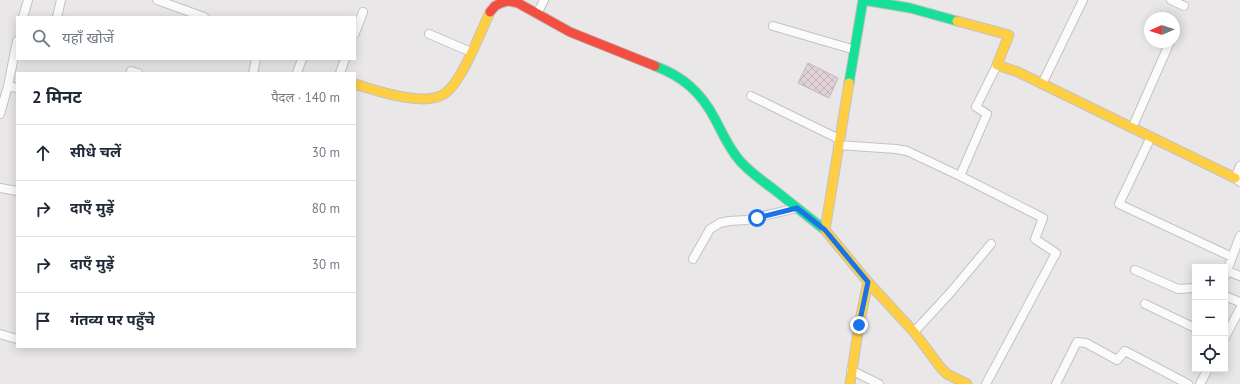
<!DOCTYPE html>
<html lang="hi">
<meta charset="utf-8">
<style>
:root{--surface:#fff;--page:#f2f2f3;--text:#1f2937;--muted:#747a83;--line:#e0e1e3}
body{margin:0;font-family:"PT Sans","Noto Sans Devanagari",sans-serif;background:var(--page);color:var(--text)}
.controls{position:absolute;right:12px;bottom:12px;display:grid;overflow:hidden;border-radius:0px;box-shadow:0 2px 10px #0003}
.controls button{width:36px;height:36px;display:grid;place-items:center;padding:0;border:0;border-bottom:1px solid var(--line);background:var(--surface);color:var(--text);font:20px sans-serif}
.compass{position:absolute;left:1144px;top:12px;width:36px;height:36px;border-radius:50%;background:var(--surface);box-shadow:0 2px 10px #0003;rotate:267deg}
.stop{position:absolute;width:12px;height:12px;margin:-9px;border:3px solid #1a73e8;border-radius:50%;background:#fff}
.stop.end{background:#1a73e8;border-color:#fff;box-shadow:0 1px 4px #0008}
.list{margin:0;padding:0;list-style:none}
h2{display:flex;justify-content:space-between;align-items:center;height:52px;margin:0;padding:0 16px;font-size:17px}
h2 small{font-size:13px;font-weight:400;color:var(--muted)}
.list li{display:grid;grid-template-columns:26px 1fr auto;gap:12px;align-items:center;box-sizing:border-box;height:56px;padding:0 16px;border-top:1px solid var(--line)}
.list b{display:block;font-size:15px;white-space:nowrap}
.list em{font-size:13px;font-style:normal;color:var(--muted)}
.icon{flex:none;width:22px;height:22px;fill:none;stroke:currentColor;stroke-width:2;stroke-linecap:round;stroke-linejoin:round}
.map{position:relative;flex:none;width:1240px;height:384px;overflow:hidden}
.search{position:absolute;background:var(--surface);box-shadow:0 2px 10px #0003;left:16px;top:16px;width:340px;height:44px;display:flex;align-items:center;gap:10px;box-sizing:border-box;padding:0 14px;border-radius:0px;color:var(--muted);font-size:15px}
.panel{position:absolute;background:var(--surface);box-shadow:0 2px 10px #0003;left:16px;top:72px;width:340px;height:276px;border-radius:0px}
.map>svg:first-child{display:block}
.building{fill:url(#building-cross-hatch);stroke:#bdbabb}
.lines{fill:none;stroke-linecap:round;stroke-linejoin:round}
.street-casing{stroke:#c4c2c4;stroke-width:10}
.fast-casing{stroke:#c4c2c4;stroke-width:11}
.slow-casing{stroke:#c4c2c4;stroke-width:11}
.jam-casing{stroke:#c4c2c4;stroke-width:11}
.street{stroke:#fcfbfc;stroke-width:8}
.fast{stroke:#16e098;stroke-width:9}
.slow{stroke:#ffcf43;stroke-width:9}
.jam{stroke:#f24e42;stroke-width:9}
.route{stroke:#1a73e8;stroke-width:5}
</style>
<div class="map">
<svg width="1240" height="384" viewBox="0 0 1240 384">
<defs>
<pattern id="building-cross-hatch" width="8" height="8" patternUnits="userSpaceOnUse"><rect width="8" height="8" fill="#e2d1d6"/><path d="M0 0l8 8M0 8l8-8" fill="none" stroke="#c1b2b6"/></pattern>
</defs>
<rect width="100%" height="100%" fill="#eae7e9"/>
<!-- building -->
<path class="building" d="M 808,63 L 838,78 L 829,98 L 798,83 Z"/>
<g class="lines">
<!-- street casing -->
<g class="street-casing">
<path id="street" d="M 157,0 L 204,17
M 1171,0 L 1184,6
M 537,14 L 544,0
M 23,17 L 28,0
M 57,17 L 61,0
M 773,26 L 855,50
M 355,33 L 363,12
M 429,34 L 471,52
M 131,71 L 138,73
M 253,73 L 256,59
M 297,73 L 302,59
M 340,73 L 345,59
M 1042,84 L 1083,0
M 8,86 L 17,88
M 751,96 L 839,139
M 0,114 L 8,86 L 17,41
M 1132,128 L 1170,42
M 1151,137 L 1119,204 L 1232,257
M 838,145 L 896,149 L 907,151 L 960,176 L 1043,218 L 1035,239 L 1056,253 L 986,384
M 1240,166 L 1235,178 L 1240,182
M 960,176 L 987,114 L 976,107 L 997,65
M 0,188 L 17,191
M 693,259 L 710,229 L 720,223 L 729,221 L 746,220 L 797,208
M 1135,270 L 1178,289 L 1195,288
M 1227,271 L 1240,276
M 1225,276 L 1240,236
M 1225,296 L 1240,302
M 1145,304 L 1195,328
M 914,332 L 951,292 L 991,244
M 0,334 L 17,339
M 1225,337 L 1240,309
M 851,370 L 879,384
M 1056,384 L 1077,342 L 1086,343 L 1117,360 L 1125,351 L 1188,384
M 1200,384 L 1208,369"/>
</g>
<!-- fast casing -->
<g class="fast-casing">
<path id="fast" d="M 655,66 C 682,76 701,92 715,119 C 723,134 728,147 740,161 C 749,171 761,180 772,188 C 790,202 807,216 825,230
M 849,83 L 863,0 L 910,8 L 957,21"/>
</g>
<!-- slow casing -->
<g class="slow-casing">
<path id="slow" d="M 957,21 L 1009,35 L 997,65 L 1018,72 L 1235,178
M 849,83 L 825,230 L 868,282 L 859,325 L 850,384
M 355,84 C 377,91 424,107 444,94 C 461,84 481,31 490,12
M 868,282 L 914,332 L 941,368 L 947,374 L 967,384"/>
</g>
<!-- jam casing -->
<g class="jam-casing">
<path id="jam" d="M 490,12 L 495,6 L 501,3 L 508,1 L 518,3 L 570,32 L 655,66"/>
</g>
<!-- street -->
<use href="#street" class="street"/>
<!-- fast -->
<use href="#fast" class="fast"/>
<!-- slow -->
<use href="#slow" class="slow"/>
<!-- jam -->
<use href="#jam" class="jam"/>
</g>
<g class="lines">
<!-- route -->
<path class="route" d="M 757,218 L 797,208 L 825,230 L 868,282 L 859,325"/>
</g>
</svg>
<div class="controls">
<button>+</button>
<button>−</button>
<button><svg class="icon" aria-label="locate" viewBox="0 0 24 24"><circle cx="12" cy="12" r="6"/><path d="M12 2v4M12 18v4M2 12h4M18 12h4"/></svg></button>
</div>
<svg class="compass" viewBox="-18 -18 36 36"><path d="M0-13l5 13h-10z" fill="#e53935"/><path d="M0 13l5-13h-10z" fill="#747a83"/></svg>
<div class="stop" style="left:757px;top:218px"></div>
<div class="stop end" style="left:859px;top:325px"></div>
<div class="search"><svg class="icon" aria-label="search" viewBox="0 0 24 24"><circle cx="10" cy="10" r="6"/><path d="M15 15l6 6"/></svg>यहाँ खोजें</div>
<section class="panel">
<h2>2 मिनट<small>पैदल · 140 m</small></h2>
<ul class="list">
<li><svg class="icon" aria-label="ahead" viewBox="0 0 24 24"><path d="M12 20V5M6 11l6-6 6 6"/></svg><div><b>सीधे चलें</b></div><em>30 m</em></li>
<li><svg class="icon" aria-label="right" viewBox="0 0 24 24"><path d="M7 20v-9h11M14 6l5 5-5 5"/></svg><div><b>दाएँ मुड़ें</b></div><em>80 m</em></li>
<li><svg class="icon" aria-label="right" viewBox="0 0 24 24"><path d="M7 20v-9h11M14 6l5 5-5 5"/></svg><div><b>दाएँ मुड़ें</b></div><em>30 m</em></li>
<li><svg class="icon" aria-label="arrive" viewBox="0 0 24 24"><path d="M6 21V4h12l-3 4 3 4H6"/></svg><div><b>गंतव्य पर पहुँचे</b></div></li>
</ul>
</section>
</div>
